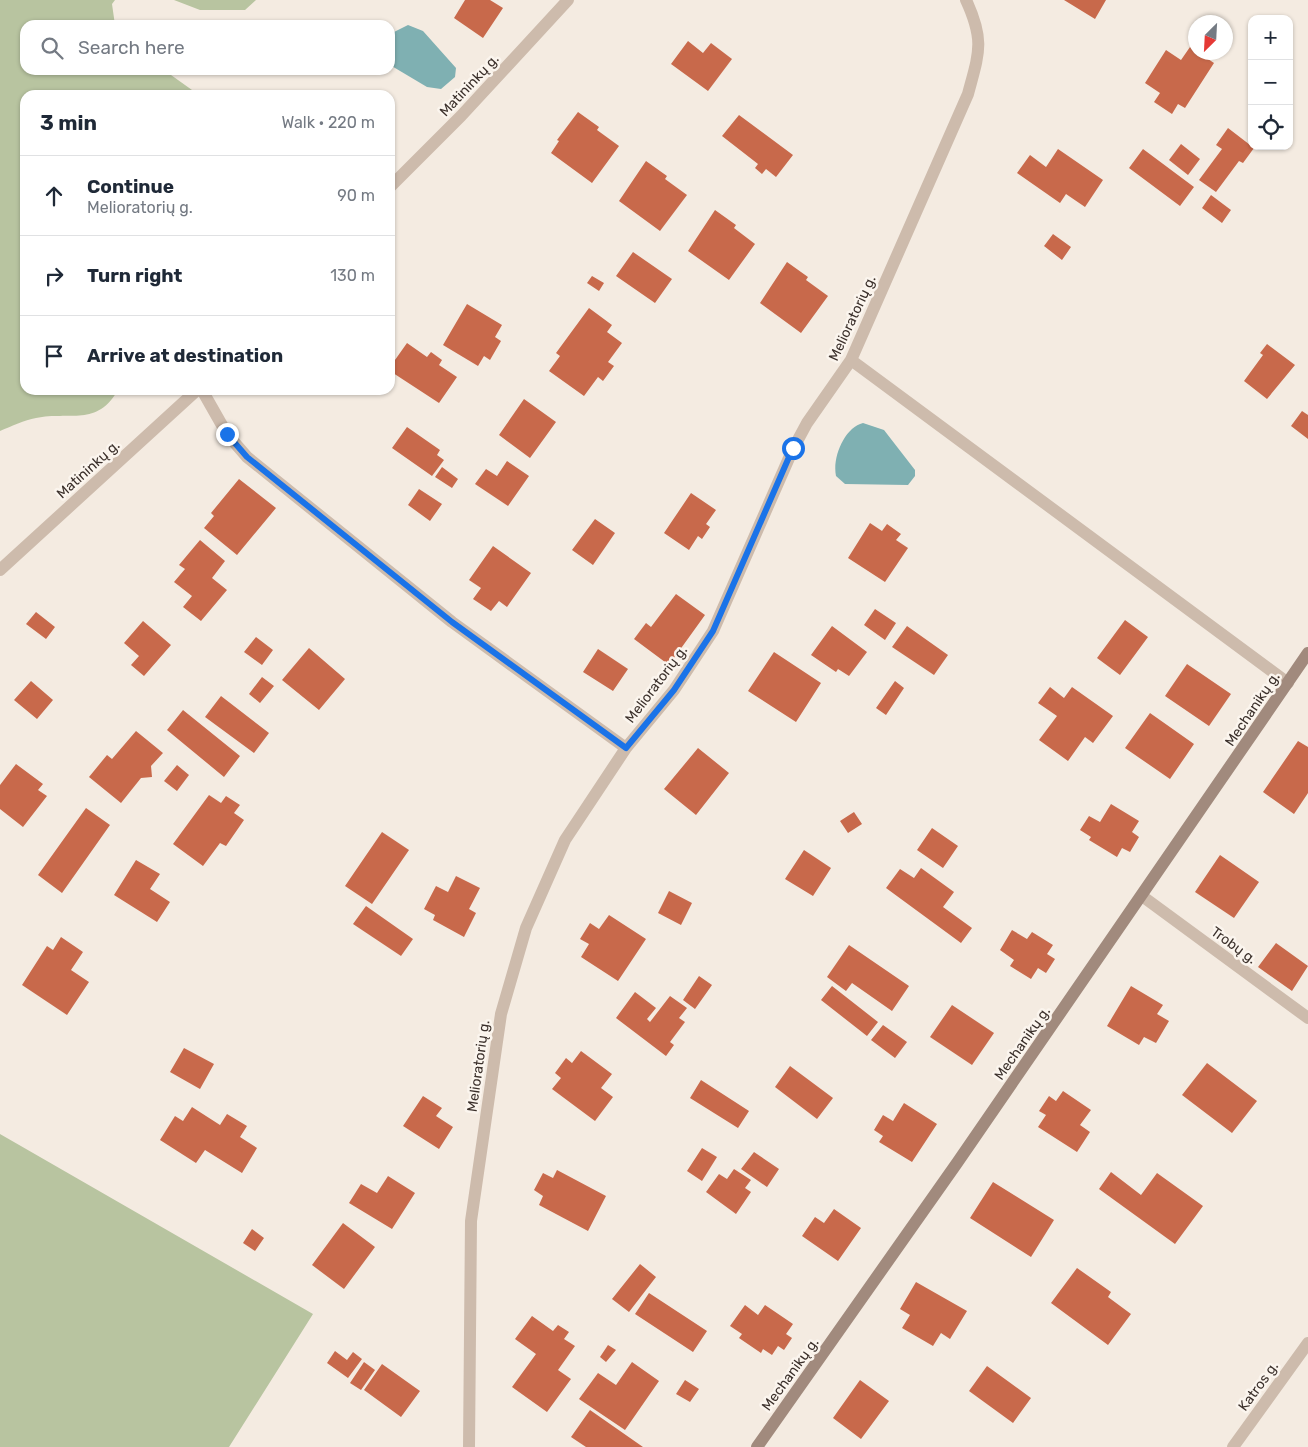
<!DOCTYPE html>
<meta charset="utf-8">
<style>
:root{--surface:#fff;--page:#f2f2f3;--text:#1f2937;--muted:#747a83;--line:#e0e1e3}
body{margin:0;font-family:Rubik,sans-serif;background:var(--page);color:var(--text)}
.controls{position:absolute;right:15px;top:15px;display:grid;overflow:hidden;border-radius:10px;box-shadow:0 1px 4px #0004}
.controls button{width:45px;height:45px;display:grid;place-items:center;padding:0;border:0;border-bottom:1px solid var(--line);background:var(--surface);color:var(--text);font:25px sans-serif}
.compass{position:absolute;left:1188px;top:15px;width:45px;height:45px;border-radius:50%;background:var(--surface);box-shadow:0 1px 4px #0004;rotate:204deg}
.stop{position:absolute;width:15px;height:15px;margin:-11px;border:4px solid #1a73e8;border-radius:50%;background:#fff}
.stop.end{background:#1a73e8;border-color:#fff;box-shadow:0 1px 5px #0008}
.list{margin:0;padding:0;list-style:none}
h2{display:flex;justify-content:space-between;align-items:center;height:65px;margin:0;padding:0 20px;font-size:21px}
h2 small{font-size:16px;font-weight:400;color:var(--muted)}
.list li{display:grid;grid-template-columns:32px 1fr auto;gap:15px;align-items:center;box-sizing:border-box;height:80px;padding:0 20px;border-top:1px solid var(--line)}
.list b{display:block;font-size:19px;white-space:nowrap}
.list p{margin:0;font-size:16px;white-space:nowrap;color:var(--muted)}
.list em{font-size:16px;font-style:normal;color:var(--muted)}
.icon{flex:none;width:28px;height:28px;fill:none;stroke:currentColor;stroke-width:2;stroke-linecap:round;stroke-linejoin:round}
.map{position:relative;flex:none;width:1308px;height:1447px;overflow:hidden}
.search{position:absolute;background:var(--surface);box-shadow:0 1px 4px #0004;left:20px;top:20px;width:375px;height:55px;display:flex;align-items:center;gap:12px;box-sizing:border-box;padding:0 18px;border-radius:15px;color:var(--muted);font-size:19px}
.panel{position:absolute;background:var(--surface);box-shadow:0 1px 4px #0004;left:20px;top:90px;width:375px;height:305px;border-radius:15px}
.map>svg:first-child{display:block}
.green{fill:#b8c4a0}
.water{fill:#7fb0b2}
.building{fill:#c8694b}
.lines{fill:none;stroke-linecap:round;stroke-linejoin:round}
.street{stroke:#cdbbac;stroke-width:12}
.secondary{stroke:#a18a7d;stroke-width:12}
.route{stroke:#1a73e8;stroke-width:6}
.labels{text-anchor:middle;stroke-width:5;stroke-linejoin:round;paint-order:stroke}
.street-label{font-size:14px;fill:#3b302b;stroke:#fbf5ee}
</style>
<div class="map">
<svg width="1308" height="1447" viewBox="0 0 1308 1447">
<rect width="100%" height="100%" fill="#f4ebe1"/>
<!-- green -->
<path class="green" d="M 0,0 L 115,0 L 112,4 L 115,25 L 25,25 L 25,70 L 164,70 L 199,95 L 25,95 L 25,390 L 118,390 C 97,427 70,411 36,418 C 24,420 12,426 0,431 Z
M 174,0 L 256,0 L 245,10 L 200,10 Z
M 0,1134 L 313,1314 L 229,1447 L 0,1447 Z"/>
<!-- water -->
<path class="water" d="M 408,25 L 423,31 L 456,68 L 455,77 L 441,89 L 427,87 L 390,65 L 390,34 Z
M 863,423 L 884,430 L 915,470 L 915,476 L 908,485 L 845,484 L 836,476 C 832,457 845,427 863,423 Z"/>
<!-- building -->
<path class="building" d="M 465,0 L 490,0 L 503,8 L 483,38 L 454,18 Z
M 1064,0 L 1106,0 L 1095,19 Z
M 688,41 L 703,53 L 711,43 L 732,59 L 708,91 L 671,64 Z
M 1190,47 L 1214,63 L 1185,108 L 1178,104 L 1172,114 L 1154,102 L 1160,93 L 1145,83 L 1166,50 L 1181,60 Z
M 578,112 L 599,127 L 597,130 L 619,146 L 592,183 L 551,153 L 559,141 L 557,140 Z
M 739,115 L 793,155 L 776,177 L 766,169 L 762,174 L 755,168 L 758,164 L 722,136 Z
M 1228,128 L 1254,148 L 1243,163 L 1239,161 L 1216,192 L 1199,180 L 1222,149 L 1216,145 Z
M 1181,144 L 1200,159 L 1188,175 L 1169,160 Z
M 1058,149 L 1103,180 L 1085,207 L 1066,194 L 1060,203 L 1017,173 L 1030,155 L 1046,167 Z
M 1143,149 L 1194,187 L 1180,206 L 1129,168 Z
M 646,161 L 667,176 L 665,179 L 687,195 L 660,231 L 619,201 Z
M 1211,195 L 1231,210 L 1222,223 L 1202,208 Z
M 715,210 L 736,225 L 734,228 L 755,244 L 729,280 L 688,251 Z
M 1053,234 L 1071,247 L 1062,260 L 1044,246 Z
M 633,252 L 672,279 L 655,303 L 616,276 Z
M 787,262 L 808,277 L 806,280 L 828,296 L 801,333 L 760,303 Z
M 592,276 L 604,283 L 599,291 L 587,283 Z
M 467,304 L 502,325 L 495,337 L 501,341 L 490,360 L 484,356 L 478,366 L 443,345 Z
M 589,308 L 612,325 L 607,332 L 622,343 L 608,362 L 614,366 L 603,381 L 598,377 L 584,396 L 549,371 L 560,356 L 556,353 Z
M 407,343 L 427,357 L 431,352 L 442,360 L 439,365 L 457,377 L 439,403 L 390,371 L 390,367 Z
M 1267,344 L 1295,365 L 1267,399 L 1244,381 L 1263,355 L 1260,353 Z
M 524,399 L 556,422 L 530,458 L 499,435 Z
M 1302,411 L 1308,415 L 1308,439 L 1291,426 Z
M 407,427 L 440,450 L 437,455 L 444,460 L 432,476 L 392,448 Z
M 507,461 L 529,476 L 508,506 L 475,484 L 486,469 L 497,476 Z
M 442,467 L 458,479 L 452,488 L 435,477 Z
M 239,479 L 276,508 L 237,555 L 204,528 L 214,516 L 211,513 Z
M 419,489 L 442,504 L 430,521 L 408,505 Z
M 691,493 L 716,510 L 706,524 L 710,527 L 702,539 L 698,536 L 689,550 L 664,533 Z
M 595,519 L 615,533 L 593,565 L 572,550 Z
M 870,523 L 882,531 L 887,524 L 901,534 L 896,540 L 908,548 L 885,582 L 848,558 Z
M 200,540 L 225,561 L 212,578 L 227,590 L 201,621 L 183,607 L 192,596 L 174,582 L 185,569 L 179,565 Z
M 493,546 L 531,573 L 507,607 L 499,601 L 491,611 L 473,599 L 481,588 L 469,580 Z
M 676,594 L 705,615 L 669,665 L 634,639 L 646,623 L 651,627 Z
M 875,609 L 896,623 L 885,640 L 864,625 Z
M 36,612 L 55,627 L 46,639 L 26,624 Z
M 1125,620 L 1148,637 L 1120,675 L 1097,658 Z
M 143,621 L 171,645 L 144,676 L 131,665 L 139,656 L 124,643 Z
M 832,626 L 867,652 L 849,676 L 838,669 L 836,672 L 811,655 Z
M 907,626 L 948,655 L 934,675 L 892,647 Z
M 256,637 L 273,650 L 262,665 L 244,652 Z
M 309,648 L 345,679 L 319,710 L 282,680 Z
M 598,649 L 628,669 L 613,691 L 583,672 Z
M 774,652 L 821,683 L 796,722 L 748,691 Z
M 1187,664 L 1231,694 L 1209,726 L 1165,696 Z
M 262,677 L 274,686 L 260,703 L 249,694 Z
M 31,681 L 53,700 L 37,719 L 14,700 Z
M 895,681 L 904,688 L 886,715 L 876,708 Z
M 1050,687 L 1064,698 L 1072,687 L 1113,716 L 1093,743 L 1085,737 L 1068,761 L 1039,740 L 1057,716 L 1038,703 Z
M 221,696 L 269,733 L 254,753 L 205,717 Z
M 183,710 L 240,756 L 224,777 L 167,730 Z
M 1150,713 L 1194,744 L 1170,779 L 1125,748 Z
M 136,731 L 163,753 L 151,766 L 152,777 L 141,778 L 121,803 L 89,777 L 107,755 L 112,759 Z
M 1298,741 L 1308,747 L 1308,793 L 1294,814 L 1263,792 Z
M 698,748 L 729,773 L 696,815 L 664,789 Z
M 16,764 L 43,784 L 38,790 L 47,796 L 23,827 L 0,809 L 0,785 Z
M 177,765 L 189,775 L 177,791 L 164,781 Z
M 209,795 L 221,803 L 226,796 L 240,805 L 234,813 L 244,820 L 226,846 L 220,843 L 203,866 L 173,844 Z
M 1111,804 L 1139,821 L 1132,832 L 1139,837 L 1130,852 L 1122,848 L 1117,857 L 1089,840 L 1091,837 L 1080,830 L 1089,816 L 1100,822 Z
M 86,808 L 110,825 L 62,893 L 38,875 Z
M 854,812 L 862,824 L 848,833 L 840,821 Z
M 932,828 L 958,846 L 943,868 L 917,850 Z
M 382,832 L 409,850 L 372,904 L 345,886 Z
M 804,850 L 831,868 L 813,896 L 785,879 Z
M 1220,855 L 1259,882 L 1234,918 L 1195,892 Z
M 136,860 L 160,874 L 150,889 L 170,902 L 157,922 L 114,895 Z
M 921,868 L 954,892 L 943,907 L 972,928 L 961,943 L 886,888 L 900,869 L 914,878 Z
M 456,876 L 480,888 L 469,909 L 476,913 L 464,937 L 433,920 L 435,915 L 424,909 L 436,886 L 448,892 Z
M 669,891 L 692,903 L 681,925 L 658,913 Z
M 366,906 L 413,939 L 401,956 L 353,924 Z
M 609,915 L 646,939 L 618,981 L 581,957 L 589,944 L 580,939 L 590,923 L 599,929 Z
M 1012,930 L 1027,939 L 1032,932 L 1053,945 L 1047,954 L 1055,959 L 1046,973 L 1038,968 L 1031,979 L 1010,966 L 1014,960 L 1000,950 Z
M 61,937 L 83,952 L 71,970 L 89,982 L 67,1015 L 22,985 L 47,946 L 53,950 Z
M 1276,943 L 1308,966 L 1292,991 L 1258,967 Z
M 849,945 L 909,986 L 892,1011 L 852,983 L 846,991 L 827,977 Z
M 699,976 L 712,985 L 695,1009 L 683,1000 Z
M 832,986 L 878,1022 L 867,1036 L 821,1000 Z
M 1131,986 L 1163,1005 L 1157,1014 L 1169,1021 L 1156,1043 L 1144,1037 L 1139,1045 L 1107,1026 Z
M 635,992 L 656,1008 L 647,1019 L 650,1022 L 670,996 L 687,1008 L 679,1018 L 685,1022 L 670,1042 L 674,1045 L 666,1056 L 616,1018 Z
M 952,1005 L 994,1033 L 972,1065 L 930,1037 Z
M 883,1025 L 907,1042 L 895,1058 L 871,1040 Z
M 184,1048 L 214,1064 L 200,1089 L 170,1072 Z
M 581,1051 L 612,1074 L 601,1088 L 613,1097 L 595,1121 L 552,1089 L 561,1078 L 555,1073 L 566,1058 L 572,1063 Z
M 1207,1063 L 1257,1101 L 1232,1133 L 1182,1095 Z
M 790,1066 L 833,1098 L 817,1119 L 775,1087 Z
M 701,1080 L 749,1111 L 738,1128 L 690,1098 Z
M 1063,1091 L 1091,1110 L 1080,1125 L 1090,1132 L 1077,1152 L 1038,1127 L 1046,1115 L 1039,1111 L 1049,1096 L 1056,1101 Z
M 423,1096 L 442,1108 L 436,1116 L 453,1127 L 439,1149 L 403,1126 Z
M 904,1103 L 937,1124 L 912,1162 L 879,1142 L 883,1136 L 874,1130 L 883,1115 L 893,1121 Z
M 192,1107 L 220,1125 L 227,1114 L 247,1126 L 240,1137 L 257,1148 L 242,1173 L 205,1150 L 196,1163 L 160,1140 L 175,1116 L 183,1121 Z
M 702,1148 L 717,1157 L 702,1181 L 687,1171 Z
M 754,1152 L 779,1169 L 767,1187 L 741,1169 Z
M 734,1169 L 751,1180 L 745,1188 L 751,1192 L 736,1214 L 706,1192 L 719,1174 L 727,1179 Z
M 557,1170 L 606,1196 L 588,1231 L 539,1205 L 543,1196 L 534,1190 L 543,1173 L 553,1178 Z
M 1111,1172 L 1141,1195 L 1157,1173 L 1203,1206 L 1175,1244 L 1099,1189 Z
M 388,1176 L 415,1193 L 392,1229 L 349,1203 L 361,1184 L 377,1193 Z
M 993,1182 L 1054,1220 L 1031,1257 L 970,1218 Z
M 834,1209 L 861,1228 L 838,1261 L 802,1236 L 815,1217 L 824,1223 Z
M 343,1223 L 375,1247 L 344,1289 L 312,1265 Z
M 252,1229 L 264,1238 L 255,1251 L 243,1243 Z
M 640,1264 L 656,1277 L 629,1312 L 612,1299 Z
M 1077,1268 L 1111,1292 L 1108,1297 L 1131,1314 L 1108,1345 L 1051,1303 Z
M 916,1282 L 967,1311 L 950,1339 L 941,1333 L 933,1346 L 902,1328 L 910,1315 L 900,1309 Z
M 649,1293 L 707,1331 L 693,1352 L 635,1314 Z
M 745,1305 L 758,1315 L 765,1305 L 793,1324 L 786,1334 L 792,1338 L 784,1350 L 778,1346 L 772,1355 L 763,1349 L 761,1353 L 739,1338 L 742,1334 L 730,1326 Z
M 532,1316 L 553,1331 L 558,1325 L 569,1332 L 564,1339 L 575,1346 L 558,1370 L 571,1379 L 547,1412 L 512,1387 L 536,1354 L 515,1339 Z
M 608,1345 L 616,1350 L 606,1362 L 600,1357 Z
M 335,1351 L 347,1360 L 353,1352 L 362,1359 L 348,1378 L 327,1363 Z
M 364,1362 L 375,1370 L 361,1390 L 350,1383 Z
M 632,1362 L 659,1381 L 625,1430 L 579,1399 L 598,1373 L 616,1385 Z
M 382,1364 L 420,1391 L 401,1417 L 364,1390 Z
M 987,1366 L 1031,1398 L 1013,1423 L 969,1391 Z
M 685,1380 L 699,1389 L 690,1402 L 676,1394 Z
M 860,1380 L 889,1401 L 861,1439 L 833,1418 Z
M 590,1410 L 643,1447 L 586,1447 L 571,1437 Z"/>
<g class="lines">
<!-- street -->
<path class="street" d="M 390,187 L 461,116 L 568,0
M 851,360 L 1288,683
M 202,390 L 227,434 L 247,457 L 452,622 L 626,748
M 0,570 L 197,390
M 1142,896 L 1308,1018
M 469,1447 L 471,1221 L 501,1014 L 526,928 L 565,840 L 626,748 L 674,690 L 713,631 L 793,449 L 807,423 L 851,360 L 968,94 C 979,53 985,41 966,0
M 1233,1447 L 1308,1343"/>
<!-- secondary -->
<path class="secondary" d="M 757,1447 L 957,1163 L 1308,653"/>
</g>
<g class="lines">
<!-- route -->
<path class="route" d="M 227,434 L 247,457 L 452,622 L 626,748 L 674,690 L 713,631 L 793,448"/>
</g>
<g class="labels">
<!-- street labels -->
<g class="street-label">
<text transform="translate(469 85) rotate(-47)" y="5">Matininkų g.</text>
<text transform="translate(852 318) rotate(-65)" y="5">Melioratorių g.</text>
<text transform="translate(88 469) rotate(-42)" y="5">Matininkų g.</text>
<text transform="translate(656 684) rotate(-53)" y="5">Melioratorių g.</text>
<text transform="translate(1252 709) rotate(-56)" y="5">Mechanikų g.</text>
<text transform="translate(1234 945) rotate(36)" y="5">Trobų g.</text>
<text transform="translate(1022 1043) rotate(-55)" y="5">Mechanikų g.</text>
<text transform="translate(478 1066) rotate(-82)" y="5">Melioratorių g.</text>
<text transform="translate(790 1374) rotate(-54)" y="5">Mechanikų g.</text>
<text transform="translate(1258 1386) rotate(-54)" y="5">Katros g.</text>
</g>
</g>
</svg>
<div class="controls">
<button>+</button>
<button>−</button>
<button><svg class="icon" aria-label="locate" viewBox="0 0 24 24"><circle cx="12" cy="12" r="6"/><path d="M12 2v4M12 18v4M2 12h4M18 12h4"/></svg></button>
</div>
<svg class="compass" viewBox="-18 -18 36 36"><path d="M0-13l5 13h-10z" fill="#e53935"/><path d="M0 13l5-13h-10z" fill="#747a83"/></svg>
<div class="stop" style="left:793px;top:448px"></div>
<div class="stop end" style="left:227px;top:434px"></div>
<div class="search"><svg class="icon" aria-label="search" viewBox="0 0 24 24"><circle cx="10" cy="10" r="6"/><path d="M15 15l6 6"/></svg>Search here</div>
<section class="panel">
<h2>3 min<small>Walk · 220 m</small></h2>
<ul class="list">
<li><svg class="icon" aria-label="ahead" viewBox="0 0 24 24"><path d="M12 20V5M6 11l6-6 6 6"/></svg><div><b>Continue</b><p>Melioratorių g.</p></div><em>90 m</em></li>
<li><svg class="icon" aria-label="right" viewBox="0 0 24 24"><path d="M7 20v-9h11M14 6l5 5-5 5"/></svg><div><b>Turn right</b></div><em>130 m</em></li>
<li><svg class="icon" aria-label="arrive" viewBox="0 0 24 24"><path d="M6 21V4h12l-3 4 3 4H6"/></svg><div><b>Arrive at destination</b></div></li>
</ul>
</section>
</div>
